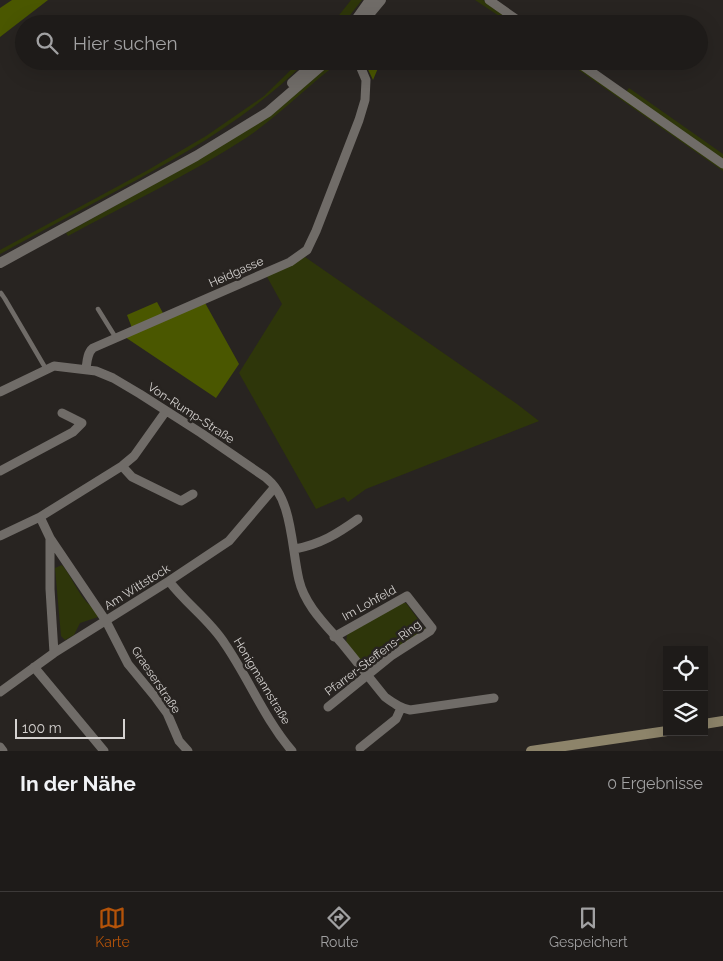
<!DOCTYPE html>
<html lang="de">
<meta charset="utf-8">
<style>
:root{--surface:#1e1b19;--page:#2b2826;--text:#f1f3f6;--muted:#a1a1a2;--line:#3c3938;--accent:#b45309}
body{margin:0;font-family:Raleway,sans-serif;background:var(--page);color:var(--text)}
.controls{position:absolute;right:15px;bottom:15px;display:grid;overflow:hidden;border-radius:0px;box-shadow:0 5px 20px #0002}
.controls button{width:45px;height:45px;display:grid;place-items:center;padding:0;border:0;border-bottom:1px solid var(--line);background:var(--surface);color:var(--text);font:25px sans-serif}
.scale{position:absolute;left:15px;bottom:12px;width:110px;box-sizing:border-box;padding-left:5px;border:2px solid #d5d2d0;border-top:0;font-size:14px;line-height:18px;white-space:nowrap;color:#d5d2d0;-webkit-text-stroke:4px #282421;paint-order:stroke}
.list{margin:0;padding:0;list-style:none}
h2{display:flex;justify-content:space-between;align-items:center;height:65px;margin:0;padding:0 20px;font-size:21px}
h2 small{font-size:16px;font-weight:400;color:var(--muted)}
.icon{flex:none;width:28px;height:28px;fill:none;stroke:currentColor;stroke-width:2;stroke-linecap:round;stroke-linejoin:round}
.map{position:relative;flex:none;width:723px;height:751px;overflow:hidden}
.search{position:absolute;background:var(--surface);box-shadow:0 5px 20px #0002;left:15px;right:15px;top:15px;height:55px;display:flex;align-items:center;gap:12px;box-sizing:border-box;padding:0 18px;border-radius:28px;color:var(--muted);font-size:19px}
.sheet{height:140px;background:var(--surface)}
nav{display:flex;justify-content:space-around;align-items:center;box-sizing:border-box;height:70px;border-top:1px solid var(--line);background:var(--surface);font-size:14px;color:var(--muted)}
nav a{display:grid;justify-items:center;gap:2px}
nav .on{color:var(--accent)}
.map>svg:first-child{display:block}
.green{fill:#2e360a}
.forest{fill:#4a5700}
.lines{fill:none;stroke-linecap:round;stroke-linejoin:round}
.service{stroke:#706c68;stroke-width:4.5}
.minor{stroke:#706c68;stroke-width:9}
.tertiary{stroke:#706c68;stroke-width:10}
.secondary{stroke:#8d846a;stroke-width:10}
.labels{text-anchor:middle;stroke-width:5;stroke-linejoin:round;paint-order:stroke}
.street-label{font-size:12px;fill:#d5d2d0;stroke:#282421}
</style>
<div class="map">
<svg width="723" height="751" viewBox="0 0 723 751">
<rect width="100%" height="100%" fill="#282421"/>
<!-- green -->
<path class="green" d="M 351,0 L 362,0 L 343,24 L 332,24 Z
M 475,0 L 483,0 L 517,24 L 511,24 Z
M 300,61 L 306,61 C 252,116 185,154 118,190 C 78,211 39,233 0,254 L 0,250 L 148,170 L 206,136 L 264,96 Z
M 330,61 L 341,61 C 308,85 280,115 246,138 C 189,175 127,204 68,236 L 66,233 L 188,165 Z
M 566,61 L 571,61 L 723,167 L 723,171 Z
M 629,88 L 723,154 L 723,161 L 626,92 Z
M 305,257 L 517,404 L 539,421 L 366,489 L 348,502 L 344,497 L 316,509 L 239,373 L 282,304 L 266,275 Z
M 62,565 C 74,579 80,601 96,609 L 98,617 L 80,623 L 74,635 L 65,640 L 61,636 L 55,568 Z
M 400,603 L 406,603 L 426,630 L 369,668 L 366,668 L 346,644 L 347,635 L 353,630 Z"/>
<!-- forest -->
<path class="forest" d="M 12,0 L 48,0 L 0,37 L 0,8 Z
M 364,61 L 381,61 L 373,80 Z
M 204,301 L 239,364 L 216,398 L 125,337 Z
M 157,302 L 164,315 L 132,328 L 127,315 Z"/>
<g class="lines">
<!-- service -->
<path class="service" d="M 0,294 L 1,293 L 5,299 L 46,369
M 98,309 L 116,338"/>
<!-- minor -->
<path class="minor" d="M 489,0 L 523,24
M 576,61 L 723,164
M 86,369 C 87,362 87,353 93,348 L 290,262 L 307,250 L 316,231 L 359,120 L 365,100 L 366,80 L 358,61
M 0,392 L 54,366 L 96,371 L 113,378 L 140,394 L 201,433 L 265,477 C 293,498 291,547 299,580 C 305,606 327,626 344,646 C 358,663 371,680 385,697 C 393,703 400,708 410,710 L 494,698
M 122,466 L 132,477 L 181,501 L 193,494
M 0,471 L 73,432 L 82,423 L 62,413
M 40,517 L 50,538 L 106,621 L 128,664 L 156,698 L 167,713 L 179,741 L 188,751
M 0,536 L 40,517 L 122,466 L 134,456 L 166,411
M 50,538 L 50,589 L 54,653
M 295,549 C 321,544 337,534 358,519
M 169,581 C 186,604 210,620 225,644 C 249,679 264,718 292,751
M 34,667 L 104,751
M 0,692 L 54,653 L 169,581 L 229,541 L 274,488
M 328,707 L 391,656 L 430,631 L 432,628 L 407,596 L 334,637
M 0,747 L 3,751
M 360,748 L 396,719 L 401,708"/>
<!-- tertiary -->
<path class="tertiary" d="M 353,24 L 370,0
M 361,24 L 381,0
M 292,83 L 317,61
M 0,263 L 196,156 L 268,112 L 327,61"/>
<!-- secondary -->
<path class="secondary" d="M 704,724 L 723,721
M 531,751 L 667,731"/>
</g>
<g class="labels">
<!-- street labels -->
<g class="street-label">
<text transform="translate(236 272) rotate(-24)" y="4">Heidgasse</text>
<text transform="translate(191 413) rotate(33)" y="4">Von-Rump-Straße</text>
<text transform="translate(137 587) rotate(-32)" y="4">Am Wittstock</text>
<text transform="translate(369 603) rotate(-29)" y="4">Im Lohfeld</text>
<text transform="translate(373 658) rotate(-37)" y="4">Pfarrer-Steffens-Ring</text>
<text transform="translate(156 680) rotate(56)" y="4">Graeserstraße</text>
<text transform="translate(262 681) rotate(59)" y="4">Honigmannstraße</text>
</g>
</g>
</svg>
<div class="controls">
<button><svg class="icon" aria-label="locate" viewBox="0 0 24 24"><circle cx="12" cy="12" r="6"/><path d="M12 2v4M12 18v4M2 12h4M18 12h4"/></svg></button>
<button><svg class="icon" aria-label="layers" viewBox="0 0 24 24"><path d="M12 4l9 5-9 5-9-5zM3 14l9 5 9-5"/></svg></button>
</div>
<div class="scale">100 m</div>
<div class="search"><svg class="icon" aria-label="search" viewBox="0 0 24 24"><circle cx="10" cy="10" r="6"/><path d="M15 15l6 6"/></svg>Hier suchen</div>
</div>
<section class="sheet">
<h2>In der Nähe<small>0 Ergebnisse</small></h2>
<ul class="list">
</ul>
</section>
<nav>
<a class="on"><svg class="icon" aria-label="map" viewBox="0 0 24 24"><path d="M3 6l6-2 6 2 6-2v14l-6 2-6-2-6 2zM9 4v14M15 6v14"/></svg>Karte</a>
<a><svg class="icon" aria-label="directions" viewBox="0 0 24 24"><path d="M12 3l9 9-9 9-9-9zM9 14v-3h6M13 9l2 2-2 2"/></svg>Route</a>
<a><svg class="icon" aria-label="saved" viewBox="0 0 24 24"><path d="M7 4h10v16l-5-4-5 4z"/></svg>Gespeichert</a>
</nav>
